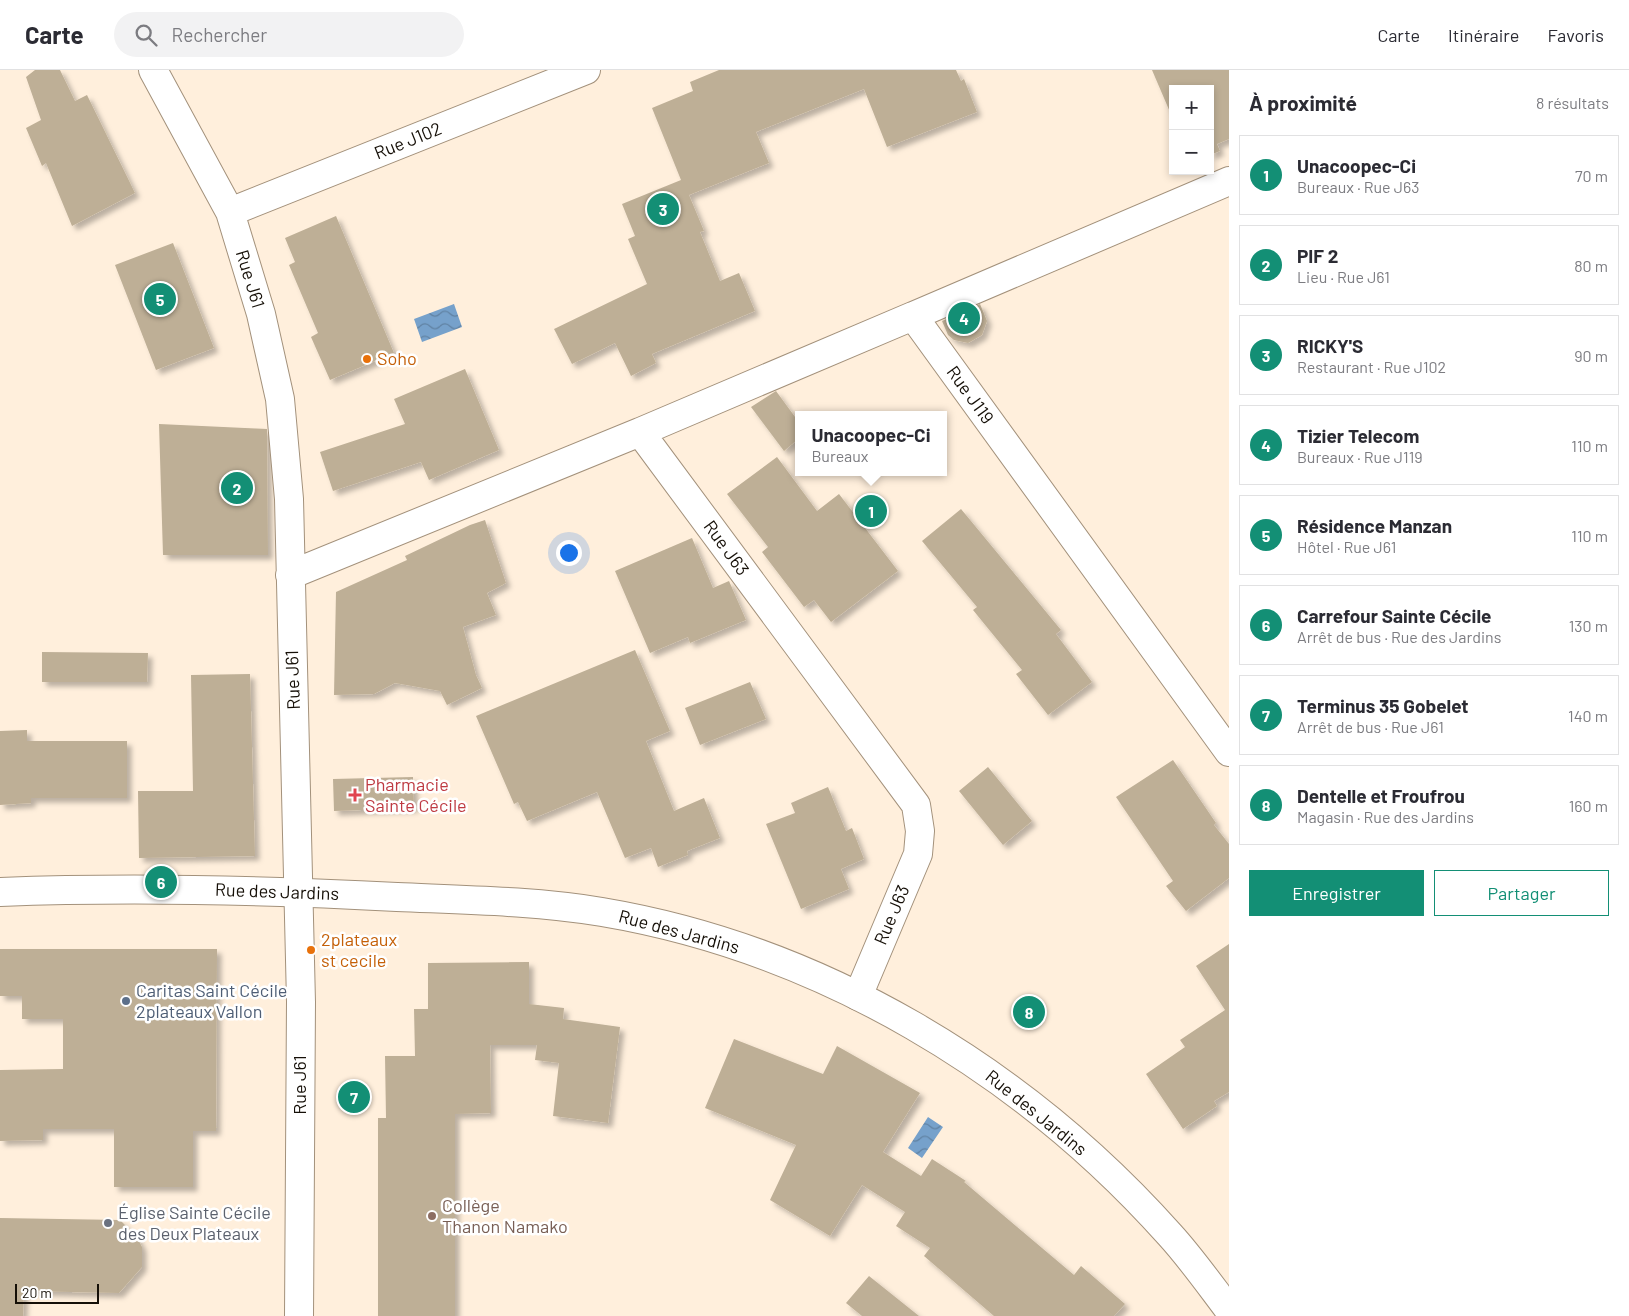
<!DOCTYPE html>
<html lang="fr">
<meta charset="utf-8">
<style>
:root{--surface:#fff;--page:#f2f2f3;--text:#2b2b33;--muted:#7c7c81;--line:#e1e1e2;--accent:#138f75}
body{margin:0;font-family:Barlow,sans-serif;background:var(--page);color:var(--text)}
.controls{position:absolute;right:15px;top:15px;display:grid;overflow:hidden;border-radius:0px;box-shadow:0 2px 8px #0003}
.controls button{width:45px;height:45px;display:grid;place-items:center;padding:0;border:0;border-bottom:1px solid var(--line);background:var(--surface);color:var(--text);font:25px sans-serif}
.scale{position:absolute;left:15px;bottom:12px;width:84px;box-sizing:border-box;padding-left:5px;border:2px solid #150f07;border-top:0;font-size:14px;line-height:18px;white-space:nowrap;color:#150f07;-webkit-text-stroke:4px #fff;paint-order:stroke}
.you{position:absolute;left:568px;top:482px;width:18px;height:18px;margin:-12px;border:4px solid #fff;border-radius:50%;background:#1a73e8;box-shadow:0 0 0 8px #1a73e833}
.badge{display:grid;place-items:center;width:32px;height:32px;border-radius:50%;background:var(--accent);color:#fff;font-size:16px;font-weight:700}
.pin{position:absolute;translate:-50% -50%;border:2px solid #fff;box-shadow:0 1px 5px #0006}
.popup{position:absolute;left:795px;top:341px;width:152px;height:65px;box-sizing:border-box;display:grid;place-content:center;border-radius:0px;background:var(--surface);filter:drop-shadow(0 1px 4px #0005);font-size:16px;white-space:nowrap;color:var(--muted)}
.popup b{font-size:19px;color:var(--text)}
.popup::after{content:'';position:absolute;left:50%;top:100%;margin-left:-10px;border:10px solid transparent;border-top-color:var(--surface)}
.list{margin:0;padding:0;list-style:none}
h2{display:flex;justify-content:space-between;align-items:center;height:65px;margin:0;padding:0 20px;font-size:21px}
h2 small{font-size:16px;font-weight:400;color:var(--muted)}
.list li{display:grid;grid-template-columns:32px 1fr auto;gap:15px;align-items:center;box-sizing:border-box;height:80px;margin:0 10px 10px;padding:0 10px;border:1px solid var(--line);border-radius:0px}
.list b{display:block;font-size:19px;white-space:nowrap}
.list p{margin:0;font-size:16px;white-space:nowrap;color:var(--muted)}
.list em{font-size:16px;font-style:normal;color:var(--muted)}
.actions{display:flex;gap:10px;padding:15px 20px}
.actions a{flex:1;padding:11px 0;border:1px solid var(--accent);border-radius:0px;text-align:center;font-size:18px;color:var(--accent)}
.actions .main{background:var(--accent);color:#fff}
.icon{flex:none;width:28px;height:28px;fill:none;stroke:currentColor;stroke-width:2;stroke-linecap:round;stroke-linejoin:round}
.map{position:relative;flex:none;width:1229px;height:1246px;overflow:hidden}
header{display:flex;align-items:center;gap:30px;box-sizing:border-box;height:70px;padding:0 25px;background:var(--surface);border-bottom:1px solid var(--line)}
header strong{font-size:24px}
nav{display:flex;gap:28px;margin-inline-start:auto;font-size:18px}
.search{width:350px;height:45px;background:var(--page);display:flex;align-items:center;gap:12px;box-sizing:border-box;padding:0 18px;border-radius:28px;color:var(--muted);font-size:19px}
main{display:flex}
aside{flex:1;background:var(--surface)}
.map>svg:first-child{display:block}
.water{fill:url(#water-waves)}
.building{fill:#beaf96;filter:url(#shadow)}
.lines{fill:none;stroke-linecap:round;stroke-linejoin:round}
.street-casing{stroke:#a3917b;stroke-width:30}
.secondary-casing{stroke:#a3917b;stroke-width:30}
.street{stroke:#fff;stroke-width:28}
.secondary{stroke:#fff;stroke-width:28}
.food-dot{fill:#e8710a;stroke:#fff;stroke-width:2}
.health-dot{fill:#e0444e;stroke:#fff;stroke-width:2}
.service-dot{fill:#5c6f8a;stroke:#fff;stroke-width:2}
.education-dot{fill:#8d6e63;stroke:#fff;stroke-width:2}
.worship-dot{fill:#6b7280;stroke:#fff;stroke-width:2}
.labels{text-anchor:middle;stroke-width:5;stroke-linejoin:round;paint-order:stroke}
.street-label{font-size:18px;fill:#150f07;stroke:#fff}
.food-label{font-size:18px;fill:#c56008;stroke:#fff;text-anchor:start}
.health-label{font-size:18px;fill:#be3a42;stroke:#fff;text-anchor:start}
.service-label{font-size:18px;fill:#4e5e75;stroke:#fff;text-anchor:start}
.education-label{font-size:18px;fill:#785e54;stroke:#fff;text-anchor:start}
.worship-label{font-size:18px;fill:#5b616d;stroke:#fff;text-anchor:start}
</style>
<header>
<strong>Carte</strong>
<div class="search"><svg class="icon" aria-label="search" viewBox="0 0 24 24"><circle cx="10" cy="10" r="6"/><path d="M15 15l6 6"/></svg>Rechercher</div>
<nav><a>Carte</a><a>Itinéraire</a><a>Favoris</a></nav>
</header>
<main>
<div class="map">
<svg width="1229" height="1246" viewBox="0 0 1229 1246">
<defs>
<pattern id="water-waves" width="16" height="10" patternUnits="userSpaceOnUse" patternTransform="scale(1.25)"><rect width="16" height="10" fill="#76a1cb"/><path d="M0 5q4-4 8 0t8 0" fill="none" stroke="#6082a3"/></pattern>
<filter id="shadow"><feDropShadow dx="4.5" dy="4.5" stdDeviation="2.5" flood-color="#0004"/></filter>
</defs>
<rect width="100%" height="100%" fill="#ffefdc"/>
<!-- water -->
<path class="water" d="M 454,234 L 462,257 L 422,272 L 414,249 Z
M 928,1047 L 943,1057 L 922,1088 L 908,1078 Z"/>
<!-- building -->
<path class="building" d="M 35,0 L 60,0 L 75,31 L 87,25 L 135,123 L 72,156 L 46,93 L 42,96 L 26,58 L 41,50 L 26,7 Z
M 719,0 L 956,0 L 961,11 L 964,9 L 977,42 L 887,77 L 864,19 L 756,62 L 769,93 L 689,125 L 704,161 L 700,162 L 720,211 L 739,203 L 755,241 L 652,284 L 656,293 L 631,306 L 615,273 L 572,294 L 554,259 L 647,214 L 628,169 L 635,166 L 622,134 L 681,110 L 652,38 L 693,21 L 690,12 Z
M 1152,0 L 1229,0 L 1229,69 L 1217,74 L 1220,81 L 1210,85 L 1210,19 L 1173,19 L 1173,49 Z
M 336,146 L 394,283 L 330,310 L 311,267 L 318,263 L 289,195 L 295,192 L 285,168 Z
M 173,173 L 214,278 L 156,300 L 115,195 Z
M 980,234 L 987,251 L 982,265 L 968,273 L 954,270 L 948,265 L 942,251 Z
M 465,299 L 499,380 L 429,410 L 421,392 L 333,421 L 320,382 L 405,354 L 394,329 Z
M 776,321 L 798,351 L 798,369 L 784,381 L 751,337 Z
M 159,354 L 267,359 L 268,485 L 163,485 Z
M 777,387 L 817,441 L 839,424 L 898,501 L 831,552 L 814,530 L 804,537 L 762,482 L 768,477 L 727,424 Z
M 961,439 L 1061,560 L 1056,564 L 1092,612 L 1048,645 L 1016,604 L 1022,600 L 973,540 L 977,537 L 922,471 Z
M 485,450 L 506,513 L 487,523 L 496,545 L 463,557 L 476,605 L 482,618 L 447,635 L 440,621 L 395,613 L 374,624 L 334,625 L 336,522 L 407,490 L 405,486 L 470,455 Z
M 692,468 L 713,518 L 729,511 L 746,550 L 690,573 L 688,567 L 650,583 L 615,501 Z
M 635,580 L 670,661 L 646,671 L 674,741 L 704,728 L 720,768 L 687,781 L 688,785 L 658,797 L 651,778 L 625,788 L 597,722 L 527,751 L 518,732 L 514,734 L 476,646 Z
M 42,582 L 148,583 L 147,612 L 42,612 Z
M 250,604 L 255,786 L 139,788 L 138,721 L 193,721 L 191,605 Z
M 750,612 L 766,649 L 700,675 L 685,638 Z
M 27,660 L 27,671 L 127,671 L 127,728 L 31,728 L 31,733 L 0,735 L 0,661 Z
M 1173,690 L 1216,753 L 1214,755 L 1229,774 L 1229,808 L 1186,841 L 1166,816 L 1173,811 L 1116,727 Z
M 988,697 L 1032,751 L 1003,775 L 959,721 Z
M 413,707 L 414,738 L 334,741 L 333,709 Z
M 828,717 L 846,761 L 852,758 L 864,789 L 841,799 L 849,819 L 801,839 L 766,754 L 795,743 L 791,733 Z
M 1229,874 L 1229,1022 L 1214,1031 L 1217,1036 L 1183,1059 L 1146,1004 L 1185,977 L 1180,970 L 1225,940 L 1196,896 Z
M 0,879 L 217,879 L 216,1061 L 193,1061 L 193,1117 L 114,1117 L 114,1059 L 43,1059 L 43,1070 L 0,1071 L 0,1000 L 63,999 L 63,949 L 22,949 L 22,926 L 0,926 Z
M 529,892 L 529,934 L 564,938 L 563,949 L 620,957 L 608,1053 L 553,1046 L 559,993 L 535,990 L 537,975 L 490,975 L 491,1043 L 455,1044 L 455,1246 L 378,1246 L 378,1048 L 386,1048 L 385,986 L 415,986 L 414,939 L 428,939 L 428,893 Z
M 734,969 L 823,1004 L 837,976 L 920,1023 L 883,1082 L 921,1106 L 932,1089 L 966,1111 L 964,1112 L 1074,1205 L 1081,1196 L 1125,1234 L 1114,1246 L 994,1246 L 924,1186 L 930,1178 L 896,1156 L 905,1142 L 862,1115 L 830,1166 L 770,1130 L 796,1075 L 705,1038 Z
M 0,1148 L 120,1150 L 137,1167 L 142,1177 L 142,1197 L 119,1223 L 24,1221 L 23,1246 L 0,1246 Z
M 869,1206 L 919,1246 L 862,1246 L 846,1233 Z"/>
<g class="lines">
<!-- street casing -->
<g class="street-casing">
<path id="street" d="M 153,0 L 230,142 L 261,244 L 280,329 L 289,429 L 301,932 L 299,1246
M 1229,111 L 913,246 L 1229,682
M 230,142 L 586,0
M 640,362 L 913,246
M 290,505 L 640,362 L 916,735 L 920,761 L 918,784 L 858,926"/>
</g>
<!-- secondary casing -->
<g class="secondary-casing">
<path id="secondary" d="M 0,822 C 133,817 265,820 397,827 C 466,830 535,831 602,842 C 821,879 1023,1000 1170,1165 C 1191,1188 1210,1215 1229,1240"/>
</g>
<!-- street -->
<use href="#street" class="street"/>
<!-- secondary -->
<use href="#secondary" class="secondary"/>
</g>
<!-- markers -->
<g class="food-dot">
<circle cx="367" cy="289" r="5"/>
<circle cx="311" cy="880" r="5"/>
</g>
<path class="health-dot" d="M352.5 717.5h5v5h5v5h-5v5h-5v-5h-5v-5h5z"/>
<circle class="service-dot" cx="126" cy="931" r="5"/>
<circle class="education-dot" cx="432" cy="1146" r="5"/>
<circle class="worship-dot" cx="108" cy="1153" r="5"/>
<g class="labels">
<!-- street labels -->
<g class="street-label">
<text transform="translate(408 71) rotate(-22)" y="6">Rue J102</text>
<text transform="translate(250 209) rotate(73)" y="6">Rue J61</text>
<text transform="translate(970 325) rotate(54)" y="6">Rue J119</text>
<text transform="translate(726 478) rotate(54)" y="6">Rue J63</text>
<text transform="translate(293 610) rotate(-92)" y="6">Rue J61</text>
<text transform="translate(277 822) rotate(2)" y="6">Rue des Jardins</text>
<text transform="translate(892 845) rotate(-67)" y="6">Rue J63</text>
<text transform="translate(679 862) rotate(15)" y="6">Rue des Jardins</text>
<text transform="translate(300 1015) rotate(-90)" y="6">Rue J61</text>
<text transform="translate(1036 1043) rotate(39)" y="6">Rue des Jardins</text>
</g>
<!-- food labels -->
<g class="food-label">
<text x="377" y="295">Soho</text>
<text x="321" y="876">2plateaux<tspan x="321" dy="21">st cecile</tspan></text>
</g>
<!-- health labels -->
<g class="health-label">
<text x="365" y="721">Pharmacie<tspan x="365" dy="21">Sainte Cécile</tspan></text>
</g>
<!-- service labels -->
<g class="service-label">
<text x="136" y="927">Caritas Saint Cécile<tspan x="136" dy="21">2plateaux Vallon</tspan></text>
</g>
<!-- education labels -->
<g class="education-label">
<text x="442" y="1142">Collège<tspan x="442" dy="21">Thanon Namako</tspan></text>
</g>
<!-- worship labels -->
<g class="worship-label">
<text x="118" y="1149">Église Sainte Cécile<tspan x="118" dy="21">des Deux Plateaux</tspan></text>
</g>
</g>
</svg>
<div class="controls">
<button>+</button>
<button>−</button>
</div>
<div class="scale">20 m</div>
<div class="you"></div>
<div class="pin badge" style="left:871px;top:441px">1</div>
<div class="popup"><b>Unacoopec-Ci</b>Bureaux</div>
<div class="pin badge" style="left:237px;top:418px">2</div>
<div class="pin badge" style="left:663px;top:139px">3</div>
<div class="pin badge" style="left:964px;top:248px">4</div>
<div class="pin badge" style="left:160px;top:229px">5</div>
<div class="pin badge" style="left:161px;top:812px">6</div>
<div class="pin badge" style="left:354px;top:1027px">7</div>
<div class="pin badge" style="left:1029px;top:942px">8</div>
</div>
<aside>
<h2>À proximité<small>8 résultats</small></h2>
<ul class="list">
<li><span class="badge">1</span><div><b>Unacoopec-Ci</b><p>Bureaux · Rue J63</p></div><em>70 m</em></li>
<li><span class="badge">2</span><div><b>PIF 2</b><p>Lieu · Rue J61</p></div><em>80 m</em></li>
<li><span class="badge">3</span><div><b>RICKY'S</b><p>Restaurant · Rue J102</p></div><em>90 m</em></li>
<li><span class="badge">4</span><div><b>Tizier Telecom</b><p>Bureaux · Rue J119</p></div><em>110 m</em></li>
<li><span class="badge">5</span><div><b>Résidence Manzan</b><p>Hôtel · Rue J61</p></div><em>110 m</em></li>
<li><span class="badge">6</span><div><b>Carrefour Sainte Cécile</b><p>Arrêt de bus · Rue des Jardins</p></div><em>130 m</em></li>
<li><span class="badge">7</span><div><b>Terminus 35 Gobelet</b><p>Arrêt de bus · Rue J61</p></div><em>140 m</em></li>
<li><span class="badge">8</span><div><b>Dentelle et Froufrou</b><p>Magasin · Rue des Jardins</p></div><em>160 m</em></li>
</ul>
<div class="actions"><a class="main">Enregistrer</a><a>Partager</a></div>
</aside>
</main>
